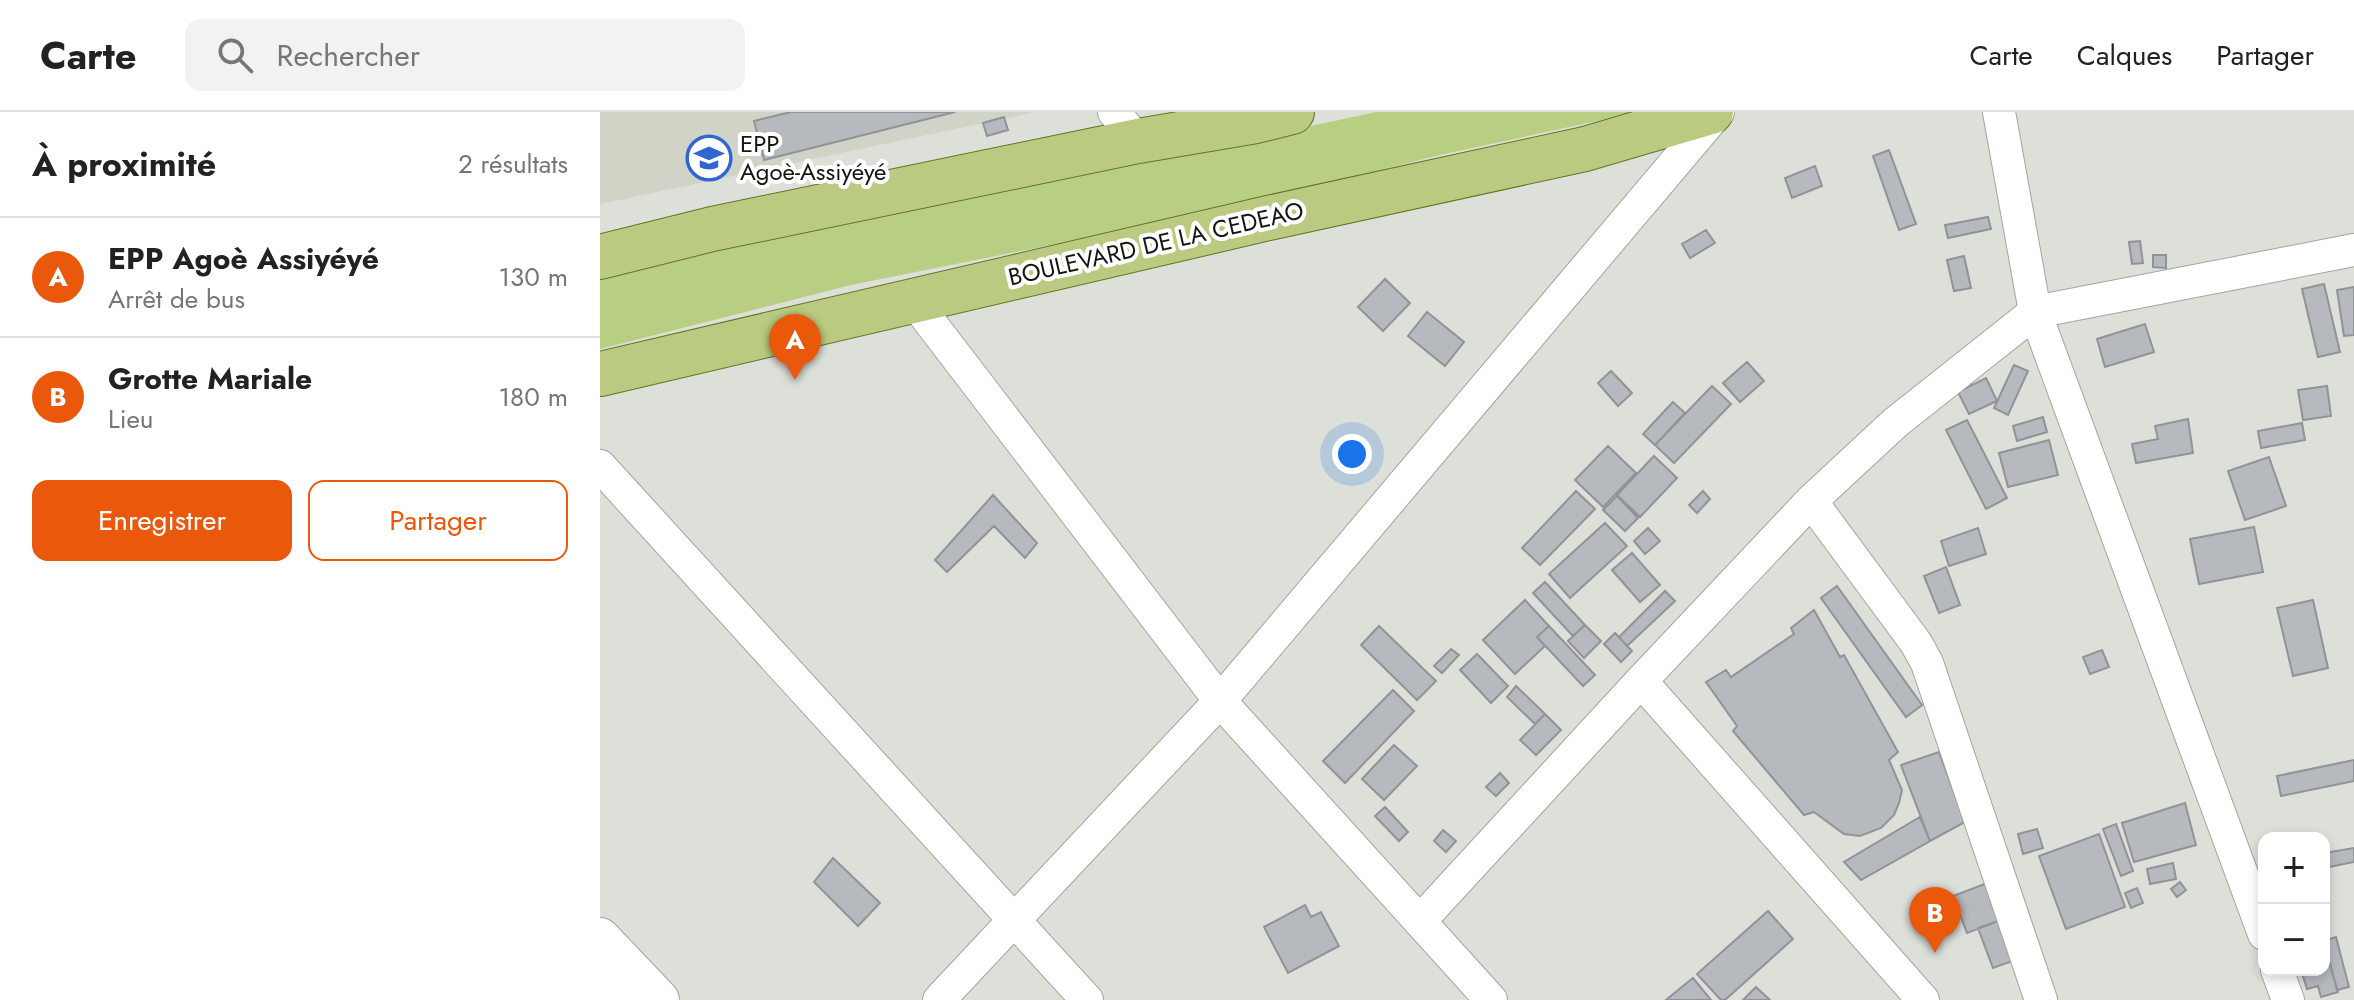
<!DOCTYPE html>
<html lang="fr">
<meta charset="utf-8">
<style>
:root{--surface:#fff;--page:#f2f2f2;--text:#222;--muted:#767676;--line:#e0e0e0;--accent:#ea580c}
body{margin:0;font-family:Jost,sans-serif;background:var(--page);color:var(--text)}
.controls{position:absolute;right:24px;bottom:24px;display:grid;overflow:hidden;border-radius:16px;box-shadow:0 4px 12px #0003}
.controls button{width:72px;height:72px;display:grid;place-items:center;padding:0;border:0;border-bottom:2px solid var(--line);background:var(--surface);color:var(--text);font:40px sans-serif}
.you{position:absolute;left:752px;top:342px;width:28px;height:28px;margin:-20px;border:6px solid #fff;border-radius:50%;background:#1a73e8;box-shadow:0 0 0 12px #1a73e833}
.badge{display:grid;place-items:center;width:52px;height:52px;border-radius:50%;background:var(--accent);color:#fff;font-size:26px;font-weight:700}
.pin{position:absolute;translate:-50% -66px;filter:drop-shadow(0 2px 4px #0008)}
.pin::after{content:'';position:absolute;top:42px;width:28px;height:24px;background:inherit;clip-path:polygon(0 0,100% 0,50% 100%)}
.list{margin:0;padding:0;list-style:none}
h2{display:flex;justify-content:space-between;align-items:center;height:104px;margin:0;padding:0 32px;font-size:34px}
h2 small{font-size:26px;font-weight:400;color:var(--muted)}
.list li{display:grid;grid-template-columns:52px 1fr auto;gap:24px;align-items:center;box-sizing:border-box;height:120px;padding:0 32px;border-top:2px solid var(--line)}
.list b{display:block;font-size:30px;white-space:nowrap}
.list p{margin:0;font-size:26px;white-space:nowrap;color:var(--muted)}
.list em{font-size:26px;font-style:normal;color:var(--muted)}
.actions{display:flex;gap:16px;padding:24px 32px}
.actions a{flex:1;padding:18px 0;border:2px solid var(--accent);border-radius:16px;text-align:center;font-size:28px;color:var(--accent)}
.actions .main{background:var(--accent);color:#fff}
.icon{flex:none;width:44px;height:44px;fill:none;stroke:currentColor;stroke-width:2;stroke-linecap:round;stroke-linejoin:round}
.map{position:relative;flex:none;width:1754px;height:888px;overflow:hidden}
header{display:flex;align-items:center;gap:48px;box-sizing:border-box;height:112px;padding:0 40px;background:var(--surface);border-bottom:2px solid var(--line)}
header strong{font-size:38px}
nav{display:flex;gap:44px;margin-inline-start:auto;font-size:28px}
.search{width:560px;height:72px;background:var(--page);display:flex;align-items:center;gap:20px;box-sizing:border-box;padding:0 28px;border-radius:16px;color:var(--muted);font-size:30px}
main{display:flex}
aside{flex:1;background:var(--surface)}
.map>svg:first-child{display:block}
.built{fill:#cfd4c7}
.green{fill:#b8ce83}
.building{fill:#b6b9be;stroke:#909398;stroke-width:2}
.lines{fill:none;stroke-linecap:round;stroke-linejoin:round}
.minor-casing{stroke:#a3a59f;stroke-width:34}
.tertiary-casing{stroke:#a3a59f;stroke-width:42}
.primary-casing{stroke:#627524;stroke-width:46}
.minor{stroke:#fff;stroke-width:32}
.tertiary{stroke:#fff;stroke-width:40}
.primary{stroke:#bacb81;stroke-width:44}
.labels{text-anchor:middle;stroke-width:8;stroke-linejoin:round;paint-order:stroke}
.poi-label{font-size:24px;fill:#141513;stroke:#fff;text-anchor:start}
.street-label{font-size:24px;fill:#141513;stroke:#fff}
</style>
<header>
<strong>Carte</strong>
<div class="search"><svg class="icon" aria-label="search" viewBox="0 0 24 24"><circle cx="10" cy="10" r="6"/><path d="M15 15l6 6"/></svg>Rechercher</div>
<nav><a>Carte</a><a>Calques</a><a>Partager</a></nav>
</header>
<main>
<aside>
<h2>À proximité<small>2 résultats</small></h2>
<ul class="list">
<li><span class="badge">A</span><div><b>EPP Agoè Assiyéyé</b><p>Arrêt de bus</p></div><em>130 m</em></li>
<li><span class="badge">B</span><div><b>Grotte Mariale</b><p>Lieu</p></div><em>180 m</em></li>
</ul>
<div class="actions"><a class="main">Enregistrer</a><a>Partager</a></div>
</aside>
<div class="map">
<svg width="1754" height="888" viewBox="0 0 1754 888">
<rect width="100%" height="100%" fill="#dddfd9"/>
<!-- built -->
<path class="built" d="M 0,0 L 436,0 L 0,92 Z"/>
<!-- green -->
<path class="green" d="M 776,0 L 1039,0 L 840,43 L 601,103 L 251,173 L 0,237 L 0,167 L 225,111 L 468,67 Z"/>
<!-- building -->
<path class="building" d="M 191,0 L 355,0 L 164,48 L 154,9 Z
M 404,5 L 408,18 L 387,24 L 383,11 Z
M 1289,38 L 1316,112 L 1299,118 L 1273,44 Z
M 1215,54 L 1222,74 L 1192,86 L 1185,66 Z
M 1388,105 L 1391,117 L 1348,126 L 1345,113 Z
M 1106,118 L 1115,131 L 1090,146 L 1082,132 Z
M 1540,129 L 1543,151 L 1532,152 L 1529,130 Z
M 1553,143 L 1566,143 L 1566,156 L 1553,155 Z
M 1364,144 L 1371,176 L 1354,179 L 1347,148 Z
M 785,167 L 810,191 L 783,219 L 758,195 Z
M 1724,172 L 1740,240 L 1718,245 L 1702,177 Z
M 1754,175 L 1754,223 L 1744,224 L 1737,178 Z
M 827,200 L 864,230 L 845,254 L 808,224 Z
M 1545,212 L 1554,240 L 1505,255 L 1497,227 Z
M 1147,250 L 1164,269 L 1140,290 L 1123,271 Z
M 1414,253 L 1428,259 L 1408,303 L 1394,296 Z
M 1011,259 L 1032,281 L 1018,294 L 998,271 Z
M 1386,266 L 1397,289 L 1369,302 L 1358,280 Z
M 1112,274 L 1131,292 L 1074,351 L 1055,333 Z
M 1727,274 L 1731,304 L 1703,308 L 1698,278 Z
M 1073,290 L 1085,301 L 1055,333 L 1043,322 Z
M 1443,305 L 1447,320 L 1417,329 L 1413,314 Z
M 1588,307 L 1593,341 L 1536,351 L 1532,332 L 1558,327 L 1555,314 Z
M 1367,308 L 1407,386 L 1386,397 L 1346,318 Z
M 1702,311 L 1705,328 L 1661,336 L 1658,319 Z
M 1449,328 L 1458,363 L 1408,375 L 1399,341 Z
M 1008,334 L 1036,361 L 1003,395 L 975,368 Z
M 1054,344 L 1077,366 L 1040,405 L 1017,383 Z
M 1669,345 L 1686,394 L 1645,408 L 1628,359 Z
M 976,379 L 995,397 L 940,453 L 922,436 Z
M 1103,379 L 1110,387 L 1097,401 L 1089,393 Z
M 393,383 L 437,431 L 425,446 L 394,414 L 347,460 L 335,448 Z
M 1017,384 L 1038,406 L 1025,419 L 1003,398 Z
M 1005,411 L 1027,434 L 970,486 L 949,462 Z
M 1654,415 L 1663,460 L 1599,472 L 1590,427 Z
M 1048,416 L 1060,429 L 1045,442 L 1034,429 Z
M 1378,416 L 1386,442 L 1349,454 L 1341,429 Z
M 1032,441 L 1060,473 L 1040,490 L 1012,458 Z
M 1346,455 L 1360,493 L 1339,501 L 1324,464 Z
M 945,470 L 985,513 L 973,524 L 933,481 Z
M 1237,474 L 1322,593 L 1306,605 L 1221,486 Z
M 1065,479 L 1075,489 L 1027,534 L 1019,525 Z
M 925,488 L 949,514 L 937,525 L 945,534 L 915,562 L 883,528 Z
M 1713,488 L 1728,556 L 1693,564 L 1677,496 Z
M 1214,498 L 1240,545 L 1244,543 L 1298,640 L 1289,648 L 1302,678 L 1299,691 L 1294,703 L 1281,716 L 1260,724 L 1244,722 L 1214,700 L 1204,703 L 1133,619 L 1137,614 L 1106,570 L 1126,558 L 1131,565 L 1194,522 L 1191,516 Z
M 985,513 L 1001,529 L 984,546 L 968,529 Z
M 779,514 L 836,569 L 817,588 L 761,533 Z
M 949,514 L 995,563 L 983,574 L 937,525 Z
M 1015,521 L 1032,539 L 1021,550 L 1004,532 Z
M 851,537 L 859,543 L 842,561 L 834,554 Z
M 1502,538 L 1509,555 L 1490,562 L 1483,545 Z
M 877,542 L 908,574 L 891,591 L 860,558 Z
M 916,574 L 945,602 L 935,612 L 907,585 Z
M 793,578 L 814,599 L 745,671 L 723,649 Z
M 945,602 L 961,618 L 936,643 L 920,628 Z
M 794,633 L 817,654 L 784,688 L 762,667 Z
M 1339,640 L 1365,710 L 1330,729 L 1301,653 Z
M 1754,648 L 1754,669 L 1681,684 L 1677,664 Z
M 900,661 L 909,671 L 896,684 L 886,675 Z
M 1585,691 L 1596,733 L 1534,750 L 1522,711 Z
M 785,695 L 808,720 L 799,729 L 775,704 Z
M 1320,705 L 1330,729 L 1261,768 L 1244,750 Z
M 1516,712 L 1533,759 L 1521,764 L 1503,717 Z
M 1437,717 L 1443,736 L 1423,742 L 1418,722 Z
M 843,718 L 856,729 L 846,740 L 834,729 Z
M 1499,722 L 1525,795 L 1466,817 L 1439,744 Z
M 1754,736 L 1754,750 L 1724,756 L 1724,741 Z
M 233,746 L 280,791 L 258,814 L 214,770 Z
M 1573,751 L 1576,767 L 1550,772 L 1547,757 Z
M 1580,770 L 1586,778 L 1577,785 L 1571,777 Z
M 1387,771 L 1401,808 L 1367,821 L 1353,784 Z
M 1537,776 L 1543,791 L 1531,796 L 1525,781 Z
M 705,793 L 711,805 L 721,800 L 739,834 L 688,861 L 664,815 Z
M 1168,799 L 1193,827 L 1125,888 L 1121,888 L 1097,862 Z
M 1401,808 L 1415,848 L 1393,856 L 1378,816 Z
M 1736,825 L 1749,875 L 1737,878 L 1724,829 Z
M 1724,832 L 1738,880 L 1721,885 L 1718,874 L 1707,877 L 1701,858 L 1724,858 Z
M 1093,866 L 1111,888 L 1066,888 Z
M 1156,875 L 1170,888 L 1143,888 Z"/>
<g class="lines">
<!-- minor casing -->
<g class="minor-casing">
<path id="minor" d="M 514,0 L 538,29
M 1399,0 L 1435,200 L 1664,822
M 313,188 L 620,589 L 891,888
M 0,354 L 487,888
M 1211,389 L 1316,531 L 1327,551 L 1441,888
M 1041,569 L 1323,888
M 820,809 L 1041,569 L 1211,389 L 1295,311 L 1435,200 L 1754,138
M 1677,858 L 1688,888
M 339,888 L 620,589 L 1118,0"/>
</g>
<!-- tertiary casing -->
<g class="tertiary-casing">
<path id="tertiary" d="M 0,826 L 59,888
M 0,874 L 13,888"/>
</g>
<!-- primary casing -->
<g class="primary-casing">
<path id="primary" d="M 0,145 L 112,117 L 538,29 L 656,9 L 692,0
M 0,262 L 673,105 L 985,37 L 1111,0"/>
</g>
<!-- minor -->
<use href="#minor" class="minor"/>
<!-- tertiary -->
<use href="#tertiary" class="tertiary"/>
<!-- primary -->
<use href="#primary" class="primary"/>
</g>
<!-- icons -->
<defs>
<g id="school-ring" transform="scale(2.3)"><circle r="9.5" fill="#fff" stroke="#3066d4" stroke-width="1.5"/><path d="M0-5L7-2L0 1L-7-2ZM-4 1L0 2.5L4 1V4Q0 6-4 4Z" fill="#3066d4"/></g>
</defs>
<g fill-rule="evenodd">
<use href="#school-ring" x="109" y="46"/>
</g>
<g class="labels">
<!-- poi labels -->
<g class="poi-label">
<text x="140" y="40">EPP<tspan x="140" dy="28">Agoè-Assiyéyé</tspan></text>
</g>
<!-- street labels -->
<g class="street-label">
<text transform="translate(556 132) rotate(-13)" y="8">BOULEVARD DE LA CEDEAO</text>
</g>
</g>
</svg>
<div class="controls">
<button>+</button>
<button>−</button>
</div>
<div class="you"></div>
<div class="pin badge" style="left:195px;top:268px">A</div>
<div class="pin badge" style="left:1335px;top:841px">B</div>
</div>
</main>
